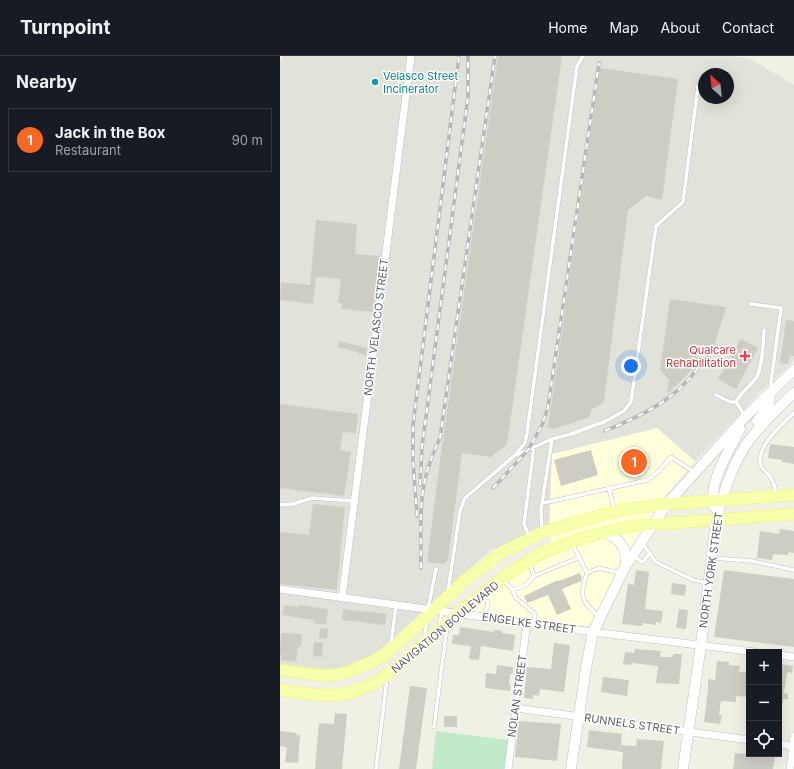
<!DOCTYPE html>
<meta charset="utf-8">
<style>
:root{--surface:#171b24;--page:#20242c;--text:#f1f3f6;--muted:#9ea1a6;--line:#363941;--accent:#f66925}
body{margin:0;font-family:Inter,sans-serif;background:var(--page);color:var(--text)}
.controls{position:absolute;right:12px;bottom:12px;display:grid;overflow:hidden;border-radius:0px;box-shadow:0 4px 16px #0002}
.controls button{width:36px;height:36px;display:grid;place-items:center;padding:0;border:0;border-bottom:1px solid var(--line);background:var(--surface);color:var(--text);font:20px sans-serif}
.compass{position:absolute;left:418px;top:12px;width:36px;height:36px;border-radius:50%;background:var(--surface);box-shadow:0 4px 16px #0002;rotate:333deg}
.you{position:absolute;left:351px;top:310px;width:14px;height:14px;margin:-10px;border:3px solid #fff;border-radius:50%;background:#1a73e8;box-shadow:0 0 0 6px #1a73e833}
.badge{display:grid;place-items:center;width:26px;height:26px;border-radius:50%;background:var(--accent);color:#fff;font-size:13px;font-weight:700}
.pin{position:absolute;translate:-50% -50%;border:2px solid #fff;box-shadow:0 1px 4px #0006}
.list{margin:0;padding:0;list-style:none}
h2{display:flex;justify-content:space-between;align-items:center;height:52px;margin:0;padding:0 16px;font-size:17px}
h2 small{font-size:13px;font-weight:400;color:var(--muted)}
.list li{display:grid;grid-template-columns:26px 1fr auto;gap:12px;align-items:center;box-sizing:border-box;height:64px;margin:0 8px 8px;padding:0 8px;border:1px solid var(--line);border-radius:0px}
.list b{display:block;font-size:15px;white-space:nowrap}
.list p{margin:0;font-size:13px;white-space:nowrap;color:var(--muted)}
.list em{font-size:13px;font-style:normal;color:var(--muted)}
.icon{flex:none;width:22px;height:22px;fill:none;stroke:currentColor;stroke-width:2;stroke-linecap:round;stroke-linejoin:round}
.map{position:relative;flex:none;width:514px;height:713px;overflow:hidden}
header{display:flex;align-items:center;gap:24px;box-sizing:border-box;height:56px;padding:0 20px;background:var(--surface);border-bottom:1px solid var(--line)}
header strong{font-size:19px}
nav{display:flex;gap:22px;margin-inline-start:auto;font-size:14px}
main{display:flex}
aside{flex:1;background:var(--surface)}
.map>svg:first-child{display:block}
.commercial{fill:#ffffdc}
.industrial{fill:#e1e2da;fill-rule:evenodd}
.green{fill:#c0eaca}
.building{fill:#cecdc4}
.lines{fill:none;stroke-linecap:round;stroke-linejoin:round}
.lane-casing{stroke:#bfc0c7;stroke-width:4.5}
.street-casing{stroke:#bfc0c7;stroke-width:8}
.secondary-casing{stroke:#c0c1c9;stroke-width:11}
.primary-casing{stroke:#fcf653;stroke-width:12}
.lane{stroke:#fff;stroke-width:3.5}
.street{stroke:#fff;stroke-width:7}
.secondary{stroke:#fff;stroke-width:10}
.primary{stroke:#f8ffac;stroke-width:11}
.rail-casing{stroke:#b8b8ba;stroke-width:3.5}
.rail{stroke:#fff;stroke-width:2;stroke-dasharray:6;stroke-linecap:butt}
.culture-dot{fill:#0f9aa8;stroke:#fff;stroke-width:1.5}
.health-dot{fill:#e0444e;stroke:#fff;stroke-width:1.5}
.labels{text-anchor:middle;stroke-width:3;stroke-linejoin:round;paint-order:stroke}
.culture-label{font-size:11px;fill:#0d838f;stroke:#fff;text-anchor:start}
.street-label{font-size:11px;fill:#5d5f67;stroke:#fff}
.health-label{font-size:11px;fill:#be3a42;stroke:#fff;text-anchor:end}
</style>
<header>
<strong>Turnpoint</strong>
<nav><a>Home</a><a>Map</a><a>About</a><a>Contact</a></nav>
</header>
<main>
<aside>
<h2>Nearby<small></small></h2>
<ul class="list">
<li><span class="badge">1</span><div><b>Jack in the Box</b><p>Restaurant</p></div><em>90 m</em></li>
</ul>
</aside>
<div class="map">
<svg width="514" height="713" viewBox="0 0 514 713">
<rect width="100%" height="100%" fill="#f0f0e5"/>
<!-- commercial -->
<path class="commercial" d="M 377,372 L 415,405 L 386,439 L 377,456 L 361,476 L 339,510 L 313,568 L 306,570 L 195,556 L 194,553 L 195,548 L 236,517 L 273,499 L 269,469 L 272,398 Z"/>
<!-- industrial -->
<path class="industrial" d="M 3,0 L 449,0 L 469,2 L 514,29 L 514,305 L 482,334 L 415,405 L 377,372 L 272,398 L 269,469 L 209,495 L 101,593 L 83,605 L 63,612 L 44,615 L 0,608 L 0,7 ZM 424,18 L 448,18 L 448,42 L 424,42 Z"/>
<!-- green -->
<path class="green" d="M 156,675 L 228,684 L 225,713 L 152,713 Z"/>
<!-- building -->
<path class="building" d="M 218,0 L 282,0 L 227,388 L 211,401 L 182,397 L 168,504 L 164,508 L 147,506 L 161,397 Z
M 320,12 L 398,23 L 382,144 L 366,140 L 348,154 L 324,346 L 311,354 L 310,361 L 274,373 L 268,371 Z
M 36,164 L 77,168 L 75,198 L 99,200 L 93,256 L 61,253 L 62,248 L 58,247 L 61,223 L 36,221 L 33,248 L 0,244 L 1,226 L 30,229 Z
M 390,243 L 446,251 L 432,297 L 425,294 L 418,306 L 405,321 L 387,338 L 389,324 L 380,314 Z
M 506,264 L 514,265 L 514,300 L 509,300 L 508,308 L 500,307 Z
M 461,283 L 478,292 L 456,333 L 438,323 Z
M 59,285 L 87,292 L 86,299 L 58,291 Z
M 0,348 L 78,358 L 76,377 L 63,376 L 60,394 L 71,396 L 64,440 L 0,432 Z
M 490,388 L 514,391 L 514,408 L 502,406 L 502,404 L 488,402 Z
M 311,394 L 318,419 L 281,430 L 274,404 Z
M 358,395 L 358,402 L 360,402 L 361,419 L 350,419 L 348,396 Z
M 33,448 L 65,451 L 57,534 L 0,528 L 0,476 L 29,479 Z
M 500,473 L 514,475 L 514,497 L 509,496 L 508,499 L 493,498 L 492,504 L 477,502 L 480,475 L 499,478 Z
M 356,514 L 369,516 L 365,553 L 383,555 L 381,567 L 376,566 L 376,569 L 363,567 L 362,570 L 342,568 L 348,528 L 354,529 Z
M 444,514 L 514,523 L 514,591 L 434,581 Z
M 300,517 L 302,522 L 301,525 L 282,533 L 291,553 L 277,559 L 268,539 L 247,547 L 244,540 L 278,524 L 279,525 Z
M 392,527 L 406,529 L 405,540 L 391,538 Z
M 4,549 L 18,551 L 19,549 L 31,550 L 31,551 L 48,553 L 46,569 L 34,567 L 34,564 L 2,559 Z
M 63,553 L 106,558 L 105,569 L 62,564 Z
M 399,553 L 408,554 L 406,573 L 396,572 Z
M 180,571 L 214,576 L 214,574 L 222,575 L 222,577 L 235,579 L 233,595 L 201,590 L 199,604 L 189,603 L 191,590 L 172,588 L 173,579 L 179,579 Z
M 40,572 L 48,573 L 47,583 L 39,582 Z
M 1,577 L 22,578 L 21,591 L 18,591 L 16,606 L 1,604 L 2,599 L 0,599 L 0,593 Z
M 34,586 L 43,587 L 42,601 L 33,600 Z
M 274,587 L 290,589 L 284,636 L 260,633 L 259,640 L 253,639 L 253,643 L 244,642 L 247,611 L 271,613 Z
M 355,593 L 381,595 L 380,601 L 393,601 L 393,598 L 402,598 L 399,628 L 376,627 L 378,610 L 352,607 L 351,609 L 343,608 L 345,596 L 354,597 Z
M 437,605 L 449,606 L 449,609 L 460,610 L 459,616 L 469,616 L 469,641 L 456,640 L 456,646 L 441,645 L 439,659 L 442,659 L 440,668 L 424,666 L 428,634 L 428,623 L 435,624 Z
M 499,608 L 513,610 L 512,617 L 507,616 L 504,637 L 508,638 L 508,643 L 503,643 L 503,647 L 499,647 Z
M 217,609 L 233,611 L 233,618 L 230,618 L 229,629 L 231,629 L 230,635 L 205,632 L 206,617 L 216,618 Z
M 323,621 L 349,624 L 347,640 L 321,636 Z
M 130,630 L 147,632 L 136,713 L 119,713 Z
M 55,657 L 67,658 L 62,713 L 35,713 L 39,667 L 54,668 Z
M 164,660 L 177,660 L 177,671 L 164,671 Z
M 239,665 L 281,668 L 277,705 L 235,701 Z
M 309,674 L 342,678 L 341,689 L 356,690 L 357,683 L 384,685 L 381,713 L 342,713 L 343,696 L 307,691 Z
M 0,675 L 17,677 L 16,679 L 20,679 L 18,707 L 5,706 L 7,691 L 0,690 Z
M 455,697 L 495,700 L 493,713 L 453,713 Z"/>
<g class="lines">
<!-- lane casing -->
<g class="lane-casing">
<path id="lane" d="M 470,248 L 501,252 L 490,334
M 436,339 L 450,346 L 456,346
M 465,360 L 456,346 C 460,336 470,331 476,322 C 483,311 483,287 484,274
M 235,399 L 245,387 L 247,377 L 297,10 L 303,0
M 329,432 L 334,454
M 496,439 C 495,430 494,425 487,417 C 485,415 482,413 481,410 C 474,392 503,368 514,357
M 262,447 L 273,445 L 367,424 L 378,416 L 391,401 L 414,416
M 0,449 L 13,448 L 32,442 L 74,445
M 262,475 L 261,454 L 272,383
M 249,480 L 244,468 L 254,391
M 292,487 L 307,517
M 362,487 L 376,506 L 413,524 L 428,527
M 353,500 L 362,506 L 364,505 L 370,497
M 432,502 L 472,505 L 514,514
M 254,520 L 300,501
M 224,525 L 233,534 L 246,529 L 254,520 L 249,506
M 233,534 L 235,541 L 255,558 L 254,568
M 168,535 L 180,455 L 185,442 L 234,400 L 272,383 L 291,378 L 326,365 L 344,355 L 351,346 L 376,170 L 403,146 L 418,30
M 201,541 L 207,545 L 208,550 L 202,561
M 148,553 L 156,513
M 319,561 C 301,544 299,541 307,517 L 319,512 L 340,517
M 158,570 L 163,555
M 144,583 L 147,566
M 111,589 L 116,549
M 154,671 L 167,571
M 96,713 L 107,622"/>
</g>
<!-- street casing -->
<g class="street-casing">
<path id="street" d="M 0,533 L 313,576 L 475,596
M 62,542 L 131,0
M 499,599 L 514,601
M 236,652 L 469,684
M 499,688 L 514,690
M 228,713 L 247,567
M 510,713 L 514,680"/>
</g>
<!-- secondary casing -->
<g class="secondary-casing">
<path id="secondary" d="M 477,365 L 489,350 L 490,337
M 434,451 C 428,426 449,395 460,373
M 324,476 C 341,484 346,490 346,509
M 291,713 L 306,612 L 313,576 L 346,509 L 387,448 L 466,360 L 514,314
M 403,713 L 421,589 L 436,464 C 444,436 453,405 471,382 C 484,365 499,351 514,337"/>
</g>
<!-- primary casing -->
<g class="primary-casing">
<path id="primary" d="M 0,614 L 39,619 L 53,619 L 67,616 L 93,605 L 104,599 L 135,572 L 185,524 L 223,496 L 263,476 L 340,454 L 387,448 L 514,439
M 0,634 L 39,639 L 57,639 L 73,636 L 98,625 L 119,609 L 178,557 L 229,517 L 264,496 L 305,481 L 351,470 L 514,458"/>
</g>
<!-- lane -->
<use href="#lane" class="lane"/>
<!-- street -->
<use href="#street" class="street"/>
<!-- secondary -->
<use href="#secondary" class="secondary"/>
<!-- primary -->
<use href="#primary" class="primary"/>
<!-- rail casing -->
<g class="rail-casing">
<path id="rail" d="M 325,375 C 355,362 386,349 408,324 C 415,317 421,308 427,300
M 140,429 L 142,391 L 188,40 L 188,0
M 213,432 L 248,394 L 262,369 L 268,351 L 319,7
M 137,460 L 133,405 L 133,369 L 179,0
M 141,512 C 141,485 139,456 144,429 C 147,413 153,397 160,382 L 215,0"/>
</g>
<!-- rail -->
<use href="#rail" class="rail"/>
</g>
<!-- markers -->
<circle class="culture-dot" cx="95" cy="26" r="4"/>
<path class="health-dot" d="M463 294h4v4h4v4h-4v4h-4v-4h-4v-4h4z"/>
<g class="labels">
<!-- culture labels -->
<g class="culture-label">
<text x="103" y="24">Velasco Street<tspan x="103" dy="13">Incinerator</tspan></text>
</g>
<!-- street labels -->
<g class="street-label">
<text transform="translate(96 271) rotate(-83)" y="4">NORTH VELASCO STREET</text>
<text transform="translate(431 514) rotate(-82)" y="4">NORTH YORK STREET</text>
<text transform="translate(249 567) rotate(8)" y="4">ENGELKE STREET</text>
<text transform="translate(165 571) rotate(-40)" y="4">NAVIGATION BOULEVARD</text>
<text transform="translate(237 640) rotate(-82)" y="4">NOLAN STREET</text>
<text transform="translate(352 668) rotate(8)" y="4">RUNNELS STREET</text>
</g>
<!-- health labels -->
<g class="health-label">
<text x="456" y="298">Qualcare<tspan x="456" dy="13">Rehabilitation</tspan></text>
</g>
</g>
</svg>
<div class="controls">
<button>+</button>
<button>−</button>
<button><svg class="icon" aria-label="locate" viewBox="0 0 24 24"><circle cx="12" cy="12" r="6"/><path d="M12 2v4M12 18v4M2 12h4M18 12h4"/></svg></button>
</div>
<svg class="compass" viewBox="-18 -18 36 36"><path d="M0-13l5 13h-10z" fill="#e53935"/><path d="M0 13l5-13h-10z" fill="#9ea1a6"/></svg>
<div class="you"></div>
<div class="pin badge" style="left:354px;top:406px">1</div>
</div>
</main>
